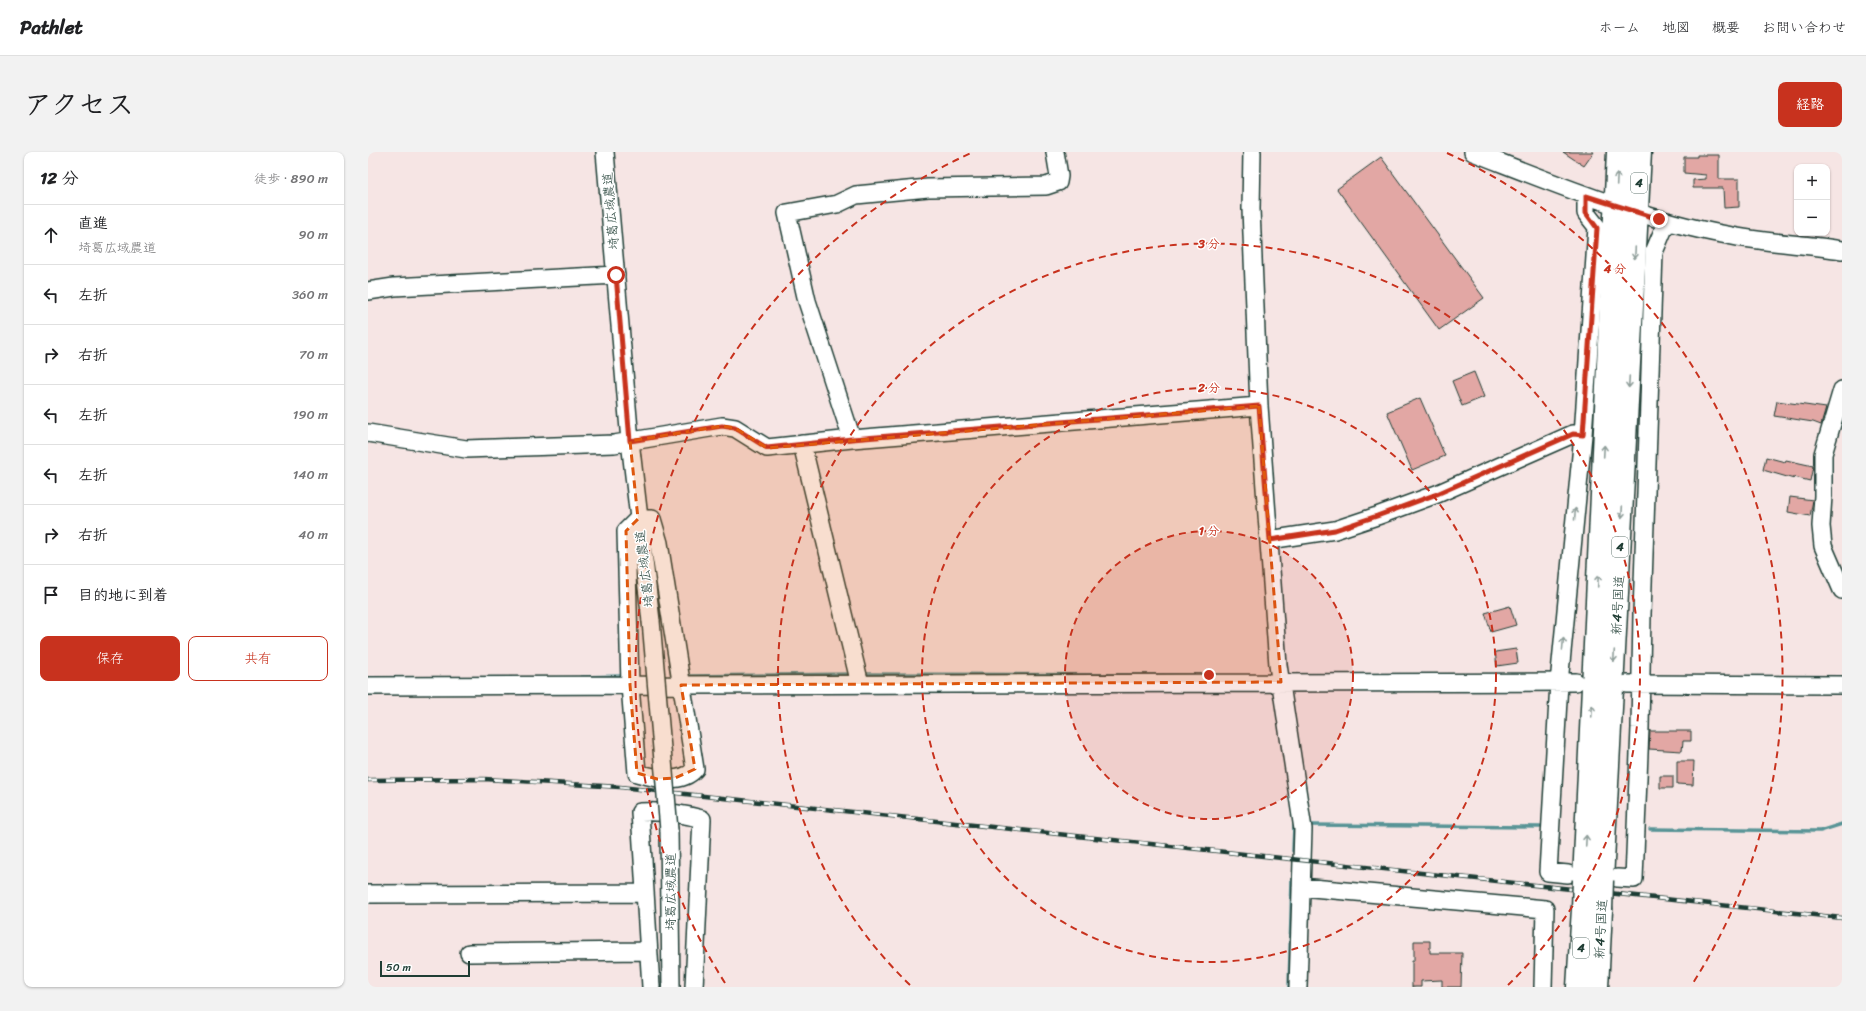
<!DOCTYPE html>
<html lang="ja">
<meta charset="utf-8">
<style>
:root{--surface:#fff;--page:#f2f2f2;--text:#202124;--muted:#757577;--line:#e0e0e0;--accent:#c8321e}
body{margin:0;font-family:Sriracha,"Klee One",sans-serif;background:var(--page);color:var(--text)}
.controls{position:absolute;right:12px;top:12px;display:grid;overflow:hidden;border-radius:8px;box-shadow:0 1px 3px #0004}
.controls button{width:36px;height:36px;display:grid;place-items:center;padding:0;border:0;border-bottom:1px solid var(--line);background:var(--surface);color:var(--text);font:20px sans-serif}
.scale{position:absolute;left:12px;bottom:10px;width:90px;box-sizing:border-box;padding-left:4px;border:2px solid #1f3d34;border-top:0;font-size:11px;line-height:14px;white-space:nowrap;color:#1f3d34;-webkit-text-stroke:3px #fff;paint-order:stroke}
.stop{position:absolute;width:12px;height:12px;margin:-9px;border:3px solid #c8321e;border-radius:50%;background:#fff}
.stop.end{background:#c8321e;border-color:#fff;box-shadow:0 1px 4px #0008}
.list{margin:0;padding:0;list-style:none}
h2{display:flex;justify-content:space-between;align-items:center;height:52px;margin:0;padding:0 16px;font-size:17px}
h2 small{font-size:13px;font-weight:400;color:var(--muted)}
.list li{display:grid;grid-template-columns:26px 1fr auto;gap:12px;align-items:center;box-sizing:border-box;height:60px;padding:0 16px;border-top:1px solid var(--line)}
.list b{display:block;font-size:15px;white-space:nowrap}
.list p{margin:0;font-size:13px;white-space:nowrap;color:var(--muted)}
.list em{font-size:13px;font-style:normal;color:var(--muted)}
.actions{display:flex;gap:8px;padding:12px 16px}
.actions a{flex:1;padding:9px 0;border:1px solid var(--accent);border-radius:8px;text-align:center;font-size:14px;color:var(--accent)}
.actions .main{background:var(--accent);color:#fff}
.icon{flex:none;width:22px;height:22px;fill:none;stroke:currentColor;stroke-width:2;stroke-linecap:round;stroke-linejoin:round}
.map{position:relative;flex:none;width:1474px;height:835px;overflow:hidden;border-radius:8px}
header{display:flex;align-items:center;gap:24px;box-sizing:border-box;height:56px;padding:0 20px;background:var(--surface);border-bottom:1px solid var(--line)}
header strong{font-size:19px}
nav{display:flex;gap:22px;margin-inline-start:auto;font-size:14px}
.intro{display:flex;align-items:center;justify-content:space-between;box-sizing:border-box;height:96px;padding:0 24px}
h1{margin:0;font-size:28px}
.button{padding:10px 18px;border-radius:8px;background:var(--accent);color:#fff;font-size:14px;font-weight:700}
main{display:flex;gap:24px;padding:0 24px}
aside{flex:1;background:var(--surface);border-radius:8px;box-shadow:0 1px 3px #0004}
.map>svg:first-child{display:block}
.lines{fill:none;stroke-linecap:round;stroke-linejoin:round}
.stream{stroke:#589496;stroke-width:3.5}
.building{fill:#e2a7a4;stroke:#1f3d34}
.minor-casing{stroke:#1f3d34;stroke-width:20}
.highway-casing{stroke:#1f3d34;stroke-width:25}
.minor{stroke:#fff;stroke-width:17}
.highway{stroke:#fff;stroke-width:22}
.rail-casing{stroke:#1f3d34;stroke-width:4.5}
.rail{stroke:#fff;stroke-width:3;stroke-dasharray:9;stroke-linecap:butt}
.minor-bridge-casing{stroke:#1f3d34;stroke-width:20;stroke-linecap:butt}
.highway-bridge-casing{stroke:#1f3d34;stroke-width:25;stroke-linecap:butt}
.minor-bridge{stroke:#fff;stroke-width:17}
.highway-bridge{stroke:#fff;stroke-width:22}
.oneway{stroke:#8f9e9a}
.route{stroke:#c8321e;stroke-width:5}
.marked{fill:#de580e;fill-opacity:0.2;stroke:#de580e;stroke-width:3;stroke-dasharray:8 5;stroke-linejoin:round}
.ring{fill:none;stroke:#c8321e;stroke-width:2;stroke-dasharray:7 5}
.labels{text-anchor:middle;stroke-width:3;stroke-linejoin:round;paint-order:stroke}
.shield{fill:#fff;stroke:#627771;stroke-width:1}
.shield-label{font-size:12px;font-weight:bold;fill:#1f3d34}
.street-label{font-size:13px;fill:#1f3d34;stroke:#fff}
.centre{fill:#c8321e;stroke:#fff;stroke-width:2}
.ring-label{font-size:12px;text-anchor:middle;font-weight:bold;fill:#c8321e;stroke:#fff;stroke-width:3;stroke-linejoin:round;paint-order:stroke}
</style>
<header>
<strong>Pathlet</strong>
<nav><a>ホーム</a><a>地図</a><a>概要</a><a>お問い合わせ</a></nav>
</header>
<div class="intro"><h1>アクセス</h1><a class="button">経路</a></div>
<main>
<aside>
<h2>12 分<small>徒歩 · 890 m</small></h2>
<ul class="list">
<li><svg class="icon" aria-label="ahead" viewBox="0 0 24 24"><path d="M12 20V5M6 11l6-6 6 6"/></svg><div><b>直進</b><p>埼葛広域農道</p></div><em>90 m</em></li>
<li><svg class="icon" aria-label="left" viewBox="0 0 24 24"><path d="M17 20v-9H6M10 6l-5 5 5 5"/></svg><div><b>左折</b></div><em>360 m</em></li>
<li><svg class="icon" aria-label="right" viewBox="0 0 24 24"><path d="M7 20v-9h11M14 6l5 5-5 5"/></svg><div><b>右折</b></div><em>70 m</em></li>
<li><svg class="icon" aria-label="left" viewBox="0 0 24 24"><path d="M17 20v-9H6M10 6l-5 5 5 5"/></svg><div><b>左折</b></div><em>190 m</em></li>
<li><svg class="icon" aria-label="left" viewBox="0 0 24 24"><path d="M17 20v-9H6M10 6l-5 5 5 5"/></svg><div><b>左折</b></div><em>140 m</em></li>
<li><svg class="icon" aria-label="right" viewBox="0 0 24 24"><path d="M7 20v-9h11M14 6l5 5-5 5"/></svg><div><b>右折</b></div><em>40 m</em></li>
<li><svg class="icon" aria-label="arrive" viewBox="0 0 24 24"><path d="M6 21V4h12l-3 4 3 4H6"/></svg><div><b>目的地に到着</b></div></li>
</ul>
<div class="actions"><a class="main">保存</a><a>共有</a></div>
</aside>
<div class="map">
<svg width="1474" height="835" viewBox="0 0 1474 835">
<rect width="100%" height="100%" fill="#f6e5e4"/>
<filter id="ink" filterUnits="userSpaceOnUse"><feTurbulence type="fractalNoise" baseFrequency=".025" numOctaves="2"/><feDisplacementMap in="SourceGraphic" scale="8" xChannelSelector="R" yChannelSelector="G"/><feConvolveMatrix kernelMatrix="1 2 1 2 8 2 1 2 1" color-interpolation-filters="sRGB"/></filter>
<g filter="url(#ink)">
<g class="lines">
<!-- stream -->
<path class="stream" d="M 495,522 L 847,523
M 320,524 L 485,522
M 213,525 L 254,524
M 943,673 L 1172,675
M 1282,677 L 1452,679 L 1474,672
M 925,699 L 926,673
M 921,835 L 924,727"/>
</g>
<!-- building -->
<path class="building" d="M 1195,0 L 1226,0 L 1216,14 Z
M 1329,3 L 1351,3 L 1351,27 L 1371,27 L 1371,55 L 1356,56 L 1355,36 L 1325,36 L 1325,28 L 1338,27 L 1338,23 L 1316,21 L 1316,5 L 1329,5 Z
M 1013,5 L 1116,146 L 1071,178 L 969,37 Z
M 1106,220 L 1116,245 L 1094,254 L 1084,229 Z
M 1052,246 L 1077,304 L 1044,318 L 1019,260 Z
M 1409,249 L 1458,256 L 1453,273 L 1445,270 L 1406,264 Z
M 1398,305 L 1417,310 L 1418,308 L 1445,314 L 1442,329 L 1426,325 L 1426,327 L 1395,318 Z
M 1422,345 L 1445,348 L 1442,364 L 1420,360 Z
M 1142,454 L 1148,473 L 1123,480 L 1117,461 Z
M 1148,497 L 1150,511 L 1129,514 L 1127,500 Z
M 1282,579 L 1323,579 L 1323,589 L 1315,589 L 1314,599 L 1281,597 Z
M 1309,609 L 1326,609 L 1325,633 L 1309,632 Z
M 1292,624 L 1305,624 L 1305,636 L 1292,636 Z
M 1046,789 L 1062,789 L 1062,801 L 1094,801 L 1093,835 L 1074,835 L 1074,828 L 1053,829 L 1053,835 L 1044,835 L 1044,809 L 1046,809 Z"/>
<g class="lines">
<!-- minor casing -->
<g class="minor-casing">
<path id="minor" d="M 237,0 L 262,289 L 283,469
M 884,0 L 883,57 L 891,254 L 910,513 L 935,677 L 930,835
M 1105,0 C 1188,32 1271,67 1359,83 C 1397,91 1436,92 1474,98
M 0,139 L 26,135 L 248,123
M 1474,238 L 1455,302 L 1455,344 L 1453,374 L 1455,394 L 1474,438
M 0,281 L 98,297 L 246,292 L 354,274 L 367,276 L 399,296 L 484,287 L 891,254
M 484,287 L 439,149 L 419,61 L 469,52 L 488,43 L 560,36 L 678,34 L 690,30 L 691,24 L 687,0
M 434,292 L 492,532
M 270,367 L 284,367 L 291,391 L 327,617 C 313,633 287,626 269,621 L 262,533 L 258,379 Z
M 901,388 L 967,378 L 1009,364 L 1069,342 L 1205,282 L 1215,283
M 1259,532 L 1474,533
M 0,534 L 1208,530
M 301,678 L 303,835
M 1200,722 L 1180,720 L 1191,531 L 1215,283 L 1229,75 L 1218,61 L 1218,44
M 1249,726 L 1266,727 L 1272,576 L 1274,462 L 1286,100 L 1299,69
M 933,735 L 1177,757 L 1175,835
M 0,742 L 277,741
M 101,801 L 280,799
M 283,835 L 272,660 C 294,659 313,661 334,667 L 326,835"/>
</g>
<!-- highway casing -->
<g class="highway-casing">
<path id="highway" d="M 1216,728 L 1250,0
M 1234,728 L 1272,0
M 1210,835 L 1215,757
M 1229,835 L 1233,758"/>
</g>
<!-- minor -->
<use href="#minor" class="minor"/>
<!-- highway -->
<use href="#highway" class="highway"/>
<!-- rail casing -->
<g class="rail-casing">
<path id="rail" d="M 0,628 L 116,627 L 252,635 L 1474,766"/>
</g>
<!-- rail -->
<use href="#rail" class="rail"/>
<!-- minor-bridge casing -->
<g class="minor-bridge-casing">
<path id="minor-bridge" d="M 283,469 L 301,678"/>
</g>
<!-- highway-bridge casing -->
<g class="highway-bridge-casing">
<path id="highway-bridge" d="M 1215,757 L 1216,728
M 1233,758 L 1234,728"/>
</g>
<!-- minor-bridge -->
<use href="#minor-bridge" class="minor-bridge"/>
<!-- highway-bridge -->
<use href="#highway-bridge" class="highway-bridge"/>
</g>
<!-- one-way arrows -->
<defs><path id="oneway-shaft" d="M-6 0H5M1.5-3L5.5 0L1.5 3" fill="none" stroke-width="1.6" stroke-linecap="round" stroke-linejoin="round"/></defs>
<g class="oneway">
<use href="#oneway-shaft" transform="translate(1249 27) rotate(-87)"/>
<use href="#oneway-shaft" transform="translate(1267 101) rotate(93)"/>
<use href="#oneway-shaft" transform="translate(1261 230) rotate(93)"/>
<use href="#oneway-shaft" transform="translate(1236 299) rotate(-87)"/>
<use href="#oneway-shaft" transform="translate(1254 360) rotate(93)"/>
<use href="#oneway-shaft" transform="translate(1207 362) rotate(-85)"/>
<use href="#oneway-shaft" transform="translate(1230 429) rotate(-87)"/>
<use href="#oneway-shaft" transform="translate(1195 492) rotate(-85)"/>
<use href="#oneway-shaft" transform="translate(1246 504) rotate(93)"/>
<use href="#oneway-shaft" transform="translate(1224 559) rotate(-87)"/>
<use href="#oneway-shaft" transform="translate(1218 689) rotate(-87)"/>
</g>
</g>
<g class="lines" filter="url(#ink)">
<!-- route -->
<path class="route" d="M 248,123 L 262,289 L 354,274 L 367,276 L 399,296 L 484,287 L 891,254 L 902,388 L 967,378 L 1009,364 L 1069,342 L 1205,282 L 1215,283 L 1229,76 L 1218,61 L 1218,44 L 1291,67"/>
</g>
<!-- marked area -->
<path class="marked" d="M 891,254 L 913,530 L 313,533 L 327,617 L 307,626 L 289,627 L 269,621 L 262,533 L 258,379 L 270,367 L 262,289 L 354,274 L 367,276 L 399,296 Z"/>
<!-- distance rings -->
<circle cx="841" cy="523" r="144" fill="#c8321e" fill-opacity=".12"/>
<g class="ring">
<circle cx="841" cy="523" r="144"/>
<circle cx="841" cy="523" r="287"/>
<path d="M542 833A431 431 0 1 1 1140 833"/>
<path d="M357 831A574 574 0 0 1 603 1M1079 1A574 574 0 0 1 1325 831"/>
</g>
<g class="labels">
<!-- shield labels -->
<g class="shield">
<rect x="1263" y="21" width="16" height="20" rx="3"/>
<rect x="1244" y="385" width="16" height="20" rx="3"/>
<rect x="1205" y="786" width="16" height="20" rx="3"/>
</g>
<g class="shield-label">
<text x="1271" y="35">4</text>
<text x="1252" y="399">4</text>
<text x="1213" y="800">4</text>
</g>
<!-- street labels -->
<g class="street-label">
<text transform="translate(242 59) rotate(-95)" y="5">埼葛広域農道</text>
<text transform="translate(276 417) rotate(-97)" y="5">埼葛広域農道</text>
<text transform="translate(1249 453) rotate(-87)" y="5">新4号国道</text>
<text transform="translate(302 740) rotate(-90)" y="5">埼葛広域農道</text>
<text transform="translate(1232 777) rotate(-87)" y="5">新4号国道</text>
</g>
</g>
<circle cx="841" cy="523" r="6" class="centre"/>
<g class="ring-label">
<text x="841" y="96">3 分</text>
<text x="1247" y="121">4 分</text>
<text x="841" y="240">2 分</text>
<text x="841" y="383">1 分</text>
</g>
</svg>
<div class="controls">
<button>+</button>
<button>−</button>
</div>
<div class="scale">50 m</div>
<div class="stop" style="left:248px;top:123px"></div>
<div class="stop end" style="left:1291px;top:67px"></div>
</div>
</main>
